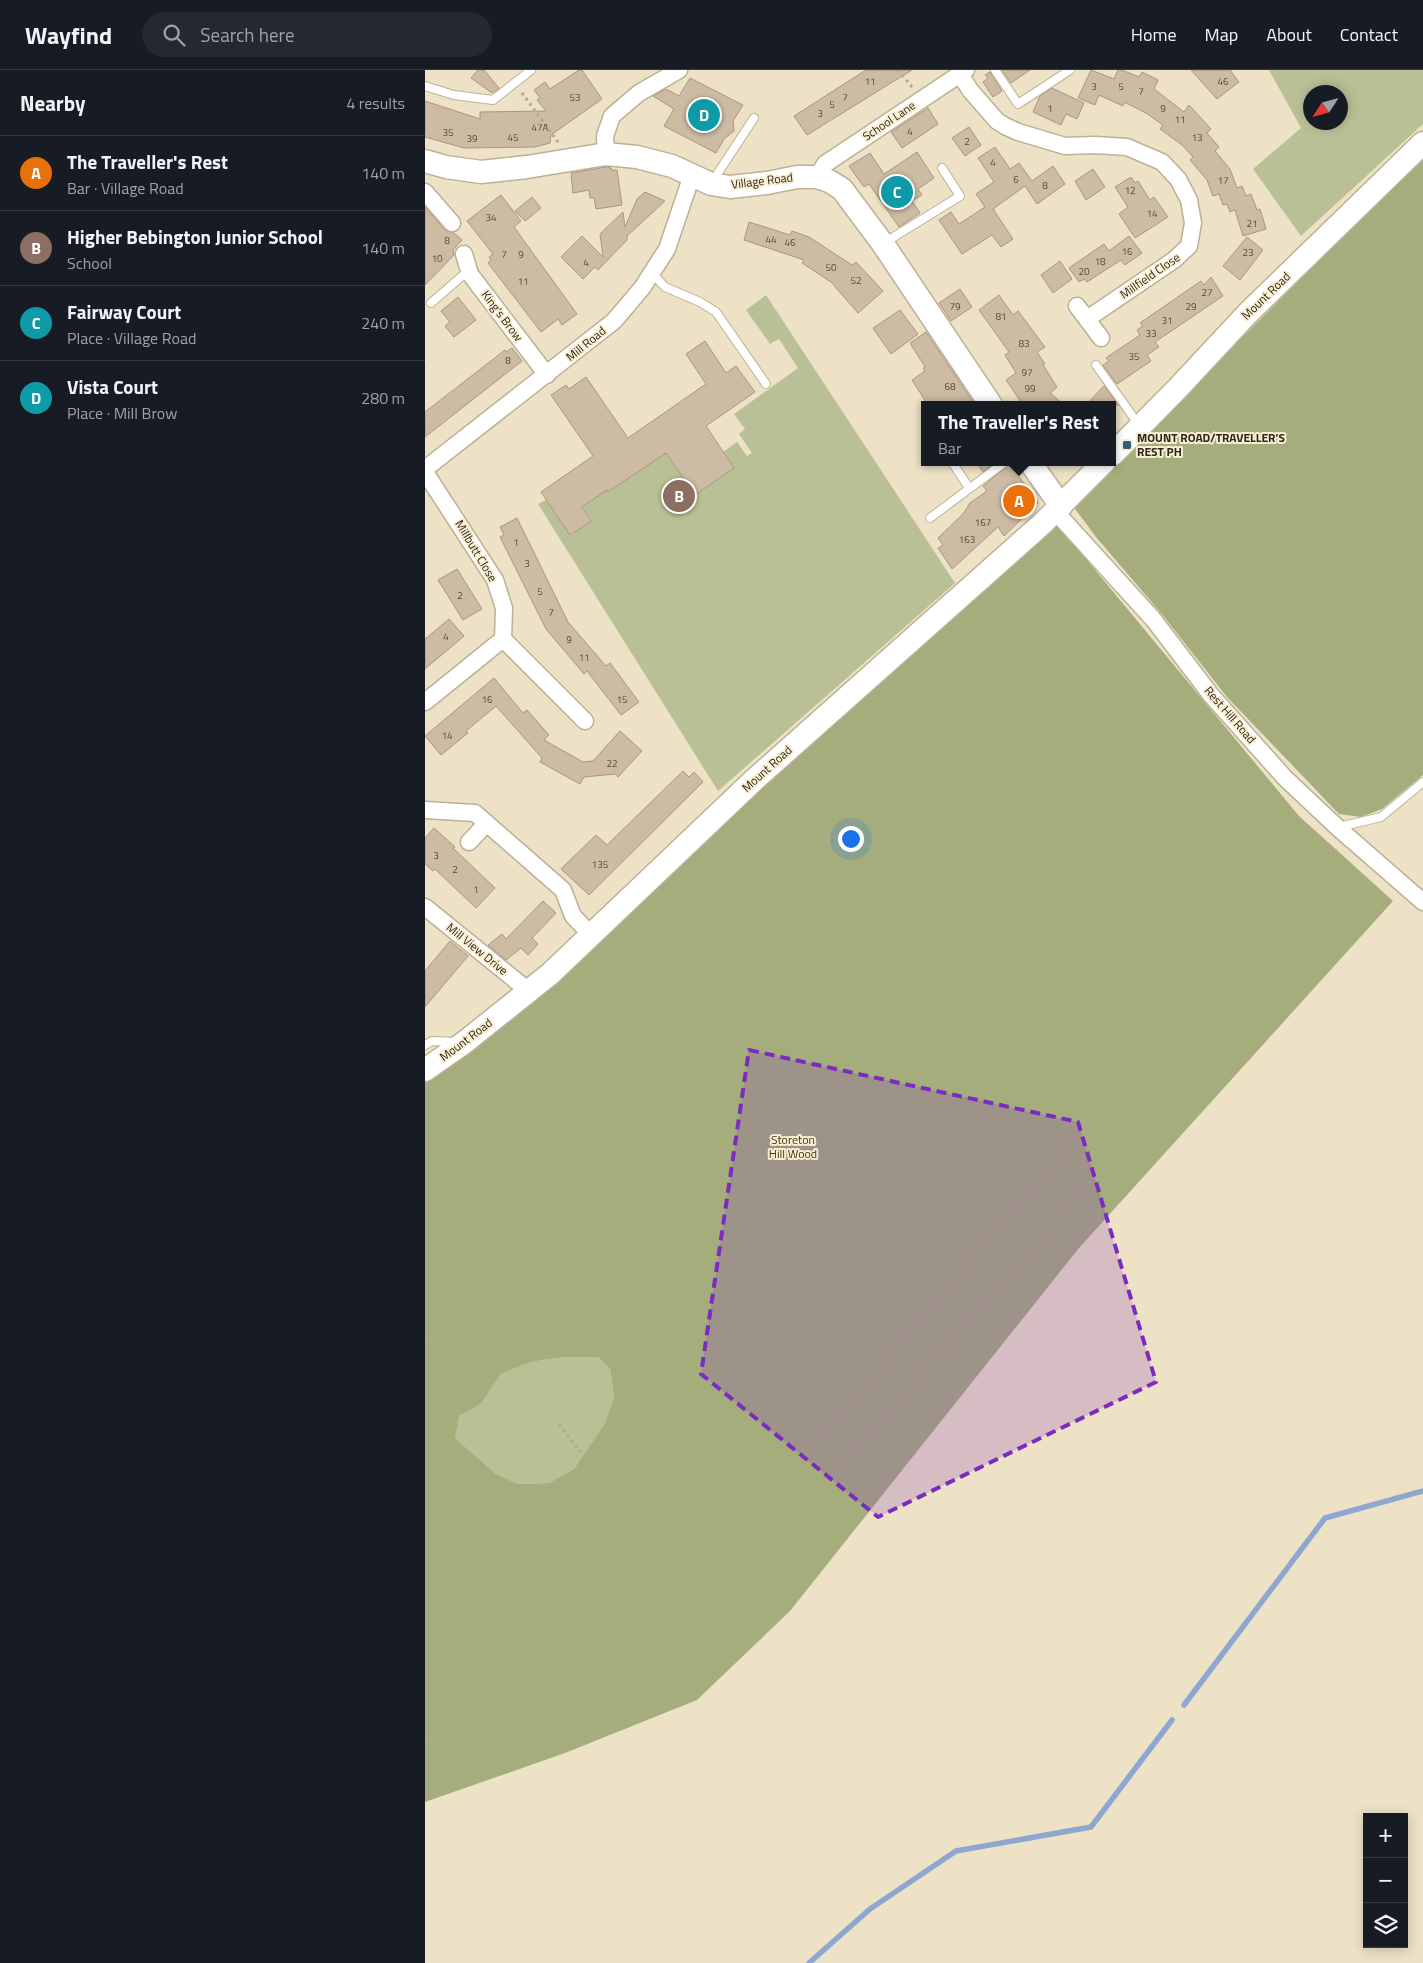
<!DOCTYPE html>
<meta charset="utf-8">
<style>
:root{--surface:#171b24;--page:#242831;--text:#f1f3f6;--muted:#9ea1a6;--line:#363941;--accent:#99b1c0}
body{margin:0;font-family:"Titillium Web",sans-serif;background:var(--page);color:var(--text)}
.controls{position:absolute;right:15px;bottom:15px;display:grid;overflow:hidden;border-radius:0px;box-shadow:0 2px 12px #0003}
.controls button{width:45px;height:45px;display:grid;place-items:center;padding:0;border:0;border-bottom:1px solid var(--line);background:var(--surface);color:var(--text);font:25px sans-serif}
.compass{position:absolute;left:878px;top:15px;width:45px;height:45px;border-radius:50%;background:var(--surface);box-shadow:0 2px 12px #0003;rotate:234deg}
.you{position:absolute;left:425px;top:768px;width:18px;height:18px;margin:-12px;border:4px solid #fff;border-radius:50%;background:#1a73e8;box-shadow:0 0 0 8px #1a73e833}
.badge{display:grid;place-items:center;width:32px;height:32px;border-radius:50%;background:var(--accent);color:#fff;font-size:16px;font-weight:700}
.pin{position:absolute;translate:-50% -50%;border:2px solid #fff;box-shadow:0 1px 5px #0006}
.popup{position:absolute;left:496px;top:331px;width:195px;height:65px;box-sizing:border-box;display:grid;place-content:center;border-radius:0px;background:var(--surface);filter:drop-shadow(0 1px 4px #0005);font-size:16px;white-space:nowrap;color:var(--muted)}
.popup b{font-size:19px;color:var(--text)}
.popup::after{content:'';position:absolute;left:50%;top:100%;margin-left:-10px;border:10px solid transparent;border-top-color:var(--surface)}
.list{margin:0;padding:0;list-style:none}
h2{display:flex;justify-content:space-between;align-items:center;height:65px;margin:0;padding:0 20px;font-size:21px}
h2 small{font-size:16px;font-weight:400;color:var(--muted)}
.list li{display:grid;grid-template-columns:32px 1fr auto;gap:15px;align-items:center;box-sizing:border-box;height:75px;padding:0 20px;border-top:1px solid var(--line)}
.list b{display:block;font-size:19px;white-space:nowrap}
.list p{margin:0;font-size:16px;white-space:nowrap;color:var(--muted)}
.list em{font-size:16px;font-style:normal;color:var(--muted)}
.icon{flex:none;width:28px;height:28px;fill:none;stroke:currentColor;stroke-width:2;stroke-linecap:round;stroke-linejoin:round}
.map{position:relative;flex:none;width:998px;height:1893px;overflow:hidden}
header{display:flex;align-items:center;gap:30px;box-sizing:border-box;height:70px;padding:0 25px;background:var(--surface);border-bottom:1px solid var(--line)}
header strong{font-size:24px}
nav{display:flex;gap:28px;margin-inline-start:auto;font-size:18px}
.search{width:350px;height:45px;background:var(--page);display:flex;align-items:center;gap:12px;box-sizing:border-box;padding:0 18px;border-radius:28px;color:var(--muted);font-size:19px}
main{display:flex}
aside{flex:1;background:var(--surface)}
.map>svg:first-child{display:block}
.green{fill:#bac096;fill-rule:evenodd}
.forest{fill:#a6ad7c;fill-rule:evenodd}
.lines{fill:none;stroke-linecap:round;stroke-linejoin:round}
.stream{stroke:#8da7d0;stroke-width:5.5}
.building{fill:#cdbba3;stroke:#a89780}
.lane-casing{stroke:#bcb096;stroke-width:10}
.street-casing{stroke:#bcb096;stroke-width:19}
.secondary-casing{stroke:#bcb096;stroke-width:25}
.path{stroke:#b1a892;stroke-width:3;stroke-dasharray:2.5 4;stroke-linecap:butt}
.lane{stroke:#fff;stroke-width:8}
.street{stroke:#fff;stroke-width:16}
.secondary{stroke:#fff;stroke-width:22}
.marked{fill:#7b2cbf;fill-opacity:0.2;stroke:#7b2cbf;stroke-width:4;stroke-dasharray:10 6;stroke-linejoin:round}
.poi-dot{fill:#2d617e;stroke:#fbefd3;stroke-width:2}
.labels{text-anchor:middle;stroke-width:4;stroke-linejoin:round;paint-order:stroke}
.number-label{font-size:10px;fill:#544c3e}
.street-label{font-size:12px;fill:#2c271d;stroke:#fbefd3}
.poi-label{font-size:12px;font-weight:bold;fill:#2c271d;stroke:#fbefd3;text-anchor:start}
.park-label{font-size:12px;fill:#333710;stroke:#fbefd3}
</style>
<header>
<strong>Wayfind</strong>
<div class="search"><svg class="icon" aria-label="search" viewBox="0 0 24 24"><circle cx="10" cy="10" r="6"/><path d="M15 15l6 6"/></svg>Search here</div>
<nav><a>Home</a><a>Map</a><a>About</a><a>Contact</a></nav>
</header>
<main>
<aside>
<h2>Nearby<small>4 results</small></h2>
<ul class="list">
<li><span class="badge" style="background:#e8710a">A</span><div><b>The Traveller's Rest</b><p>Bar · Village Road</p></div><em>140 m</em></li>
<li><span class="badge" style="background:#8d6e63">B</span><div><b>Higher Bebington Junior School</b><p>School</p></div><em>140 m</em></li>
<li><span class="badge" style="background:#0f9aa8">C</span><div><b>Fairway Court</b><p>Place · Village Road</p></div><em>240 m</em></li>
<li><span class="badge" style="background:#0f9aa8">D</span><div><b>Vista Court</b><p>Place · Mill Brow</p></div><em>280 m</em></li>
</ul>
</aside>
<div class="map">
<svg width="998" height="1893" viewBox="0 0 998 1893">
<rect width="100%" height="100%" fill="#ede2c6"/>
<!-- green -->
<path class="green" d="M 844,0 L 998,0 L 998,54 L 876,166 L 828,99 L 876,58 ZM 886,22 L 916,22 L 916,52 L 886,52 Z
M 341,225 L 530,513 L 293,721 L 113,434 L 121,430 L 146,465 L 167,450 L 147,422 L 182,420 L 184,422 L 228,391 L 243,378 L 246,390 L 270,425 L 309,398 L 298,382 L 312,372 L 322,386 L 327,383 L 314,364 L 320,359 L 309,344 L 373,298 L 354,269 L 345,274 L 321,240 Z
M 139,1287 L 173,1287 L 185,1299 L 189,1327 L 180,1353 L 149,1399 L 124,1413 L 93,1414 L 71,1404 L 30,1368 L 33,1346 L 56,1334 L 76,1304 L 104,1292 Z"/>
<!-- forest -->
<path class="forest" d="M 998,87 L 998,705 L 957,739 L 936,747 L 914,744 L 802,627 L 736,543 L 671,467 L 648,436 Z
M 632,454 L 874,746 L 968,831 L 654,1178 L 365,1541 L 272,1630 L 140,1683 L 0,1732 L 0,1010 L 83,952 L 217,826 ZM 139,1287 L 173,1287 L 185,1299 L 189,1327 L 180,1353 L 149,1399 L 124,1413 L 93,1414 L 71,1404 L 30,1368 L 34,1346 L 56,1334 L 76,1304 L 105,1292 Z"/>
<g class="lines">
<!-- stream -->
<path class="stream" d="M 759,1635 L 900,1448 L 998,1421
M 384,1893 L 445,1839 L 531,1781 L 666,1757 L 747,1650"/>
</g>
<!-- building -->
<path class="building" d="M 53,0 L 59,0 L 74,18 L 67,23 L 46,8 Z
M 154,0 L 157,0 L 177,29 L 126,65 L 125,73 L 110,77 L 39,78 L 0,67 L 0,31 L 55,49 L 55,42 L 121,41 L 112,30 L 115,28 L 109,20 L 120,12 L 125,19 Z
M 441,0 L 487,0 L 382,65 L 369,46 Z
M 577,0 L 605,0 L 586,13 Z
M 666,0 L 689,9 L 693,0 L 697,0 L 714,7 L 717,2 L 733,10 L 729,19 L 759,42 L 764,35 L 786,59 L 782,63 L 794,77 L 790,81 L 805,99 L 812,118 L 817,116 L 821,126 L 826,124 L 832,140 L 835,139 L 841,159 L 818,166 L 810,140 L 805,142 L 802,134 L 798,135 L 794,124 L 788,126 L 782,110 L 765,90 L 768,87 L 757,75 L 735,59 L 738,55 L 721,43 L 699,32 L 698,36 L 674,25 L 670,35 L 653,28 Z
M 766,0 L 805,0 L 814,12 L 792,29 Z
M 565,2 L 577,21 L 568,27 L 558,12 L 563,8 L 560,5 Z
M 265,8 L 318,35 L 308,51 L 309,61 L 299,69 L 291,83 L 239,56 L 249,39 L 228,26 L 241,19 L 254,26 Z
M 627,18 L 659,33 L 652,49 L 641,44 L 636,55 L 608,42 L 615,26 Z
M 503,38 L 513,54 L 477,78 L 466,62 Z
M 544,57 L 556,75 L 540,86 L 527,68 Z
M 570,77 L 585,99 L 594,93 L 607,111 L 628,96 L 640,114 L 612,134 L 600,116 L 568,139 L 588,169 L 576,177 L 567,165 L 537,184 L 514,150 L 526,142 L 534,154 L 560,137 L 551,124 L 569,112 L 553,88 Z
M 492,82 L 509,108 L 493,119 L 497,125 L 487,131 L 495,143 L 474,157 L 444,114 L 439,117 L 424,96 L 445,83 L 459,104 Z
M 181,97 L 186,98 L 187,100 L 192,100 L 197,135 L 171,139 L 169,128 L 165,128 L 164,120 L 148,123 L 146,103 Z
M 668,99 L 680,117 L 661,130 L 650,111 Z
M 706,107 L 710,113 L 713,111 L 725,130 L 729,127 L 743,147 L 710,168 L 694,144 L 703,137 L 690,117 Z
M 220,122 L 240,131 L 202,166 L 202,170 L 173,200 L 170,197 L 158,209 L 136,187 L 157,166 L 178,187 L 175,164 L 198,142 L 200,157 L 212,129 Z
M 76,125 L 96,151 L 89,157 L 152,244 L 137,255 L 133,249 L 116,262 L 63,193 L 66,190 L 64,187 L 68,184 L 42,151 Z
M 107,127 L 116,138 L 100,151 L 90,141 Z
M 0,137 L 20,160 L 29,163 L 37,170 L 28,180 L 29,185 L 0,215 Z
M 324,152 L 365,165 L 367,161 L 384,167 L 427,195 L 431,192 L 458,221 L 433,243 L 406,212 L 377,193 L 379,190 L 319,170 Z
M 704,166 L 717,183 L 700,195 L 696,190 L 662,212 L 659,209 L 654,212 L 644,198 L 679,174 L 684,181 Z
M 822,167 L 838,180 L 815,210 L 798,196 Z
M 635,191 L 647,209 L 628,223 L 616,205 Z
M 786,207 L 798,226 L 730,272 L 734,277 L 722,285 L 726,291 L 692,314 L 678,295 L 684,291 L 681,288 L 715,265 L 712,260 L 718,256 L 715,253 L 776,211 L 779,215 Z
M 535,219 L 547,237 L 526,251 L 514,233 Z
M 574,225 L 588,245 L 593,241 L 620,277 L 612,282 L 620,294 L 618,295 L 632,317 L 625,323 L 639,335 L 598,335 L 581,310 L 591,303 L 580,285 L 584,282 L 554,240 Z
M 33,227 L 51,250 L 29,267 L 20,256 L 25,252 L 16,241 Z
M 475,240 L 493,264 L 466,284 L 448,258 Z
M 501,262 L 530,305 L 550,335 L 503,335 L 487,310 L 500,301 L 498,298 L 500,297 L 485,273 Z
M 280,271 L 301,303 L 311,296 L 330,322 L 281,356 L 309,398 L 270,425 L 241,383 L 183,422 L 182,420 L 157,437 L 167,451 L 145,465 L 116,422 L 168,386 L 126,325 L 141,315 L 144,319 L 161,307 L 203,368 L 281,314 L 261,284 Z
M 87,278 L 97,291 L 0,367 L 0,342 L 80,280 L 81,282 Z
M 679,316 L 693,335 L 661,335 Z
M 551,392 L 570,392 L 558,402 Z
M 585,394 L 613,433 L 579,466 L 573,457 L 527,499 L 513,478 L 518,475 L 513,468 L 538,444 L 545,433 L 562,421 L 558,416 Z
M 92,448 L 143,552 L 181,596 L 185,593 L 214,632 L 196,645 L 162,601 L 159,604 L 121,559 L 75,467 L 79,465 L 75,457 Z
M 32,499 L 57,539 L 38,550 L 13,510 Z
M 24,549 L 39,566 L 0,599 L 0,569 Z
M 69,608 L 98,643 L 102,640 L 124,665 L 119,670 L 158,692 L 168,691 L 195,661 L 217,681 L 193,707 L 190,704 L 159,707 L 155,714 L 115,692 L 117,688 L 71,636 L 41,661 L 43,663 L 16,685 L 0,666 Z
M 258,701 L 264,707 L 269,702 L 278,712 L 164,825 L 136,799 L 171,765 L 182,775 Z
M 9,758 L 30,777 L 28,778 L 70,818 L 51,838 L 10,799 L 8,801 L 0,794 L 0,768 Z
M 118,831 L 131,843 L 107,868 L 113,874 L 103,885 L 96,878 L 81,890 L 63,875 L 77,864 L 81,869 Z
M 25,871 L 43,886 L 0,937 L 0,901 Z"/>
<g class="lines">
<!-- lane casing -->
<g class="lane-casing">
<path id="lane" d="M 570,0 L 593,34 L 645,0
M 0,16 L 29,25 L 68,30 L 106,0
M 287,112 L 329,48
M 459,173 L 535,126 L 517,98
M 227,203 L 240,217 L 275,232 L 291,242 L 341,314
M 6,233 L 44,200
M 671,295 L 714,355
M 527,392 L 544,418
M 505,448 L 580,392
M 914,757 L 956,747 L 998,712
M 0,975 L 7,971 L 32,972"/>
</g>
<!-- street casing -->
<g class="street-casing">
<path id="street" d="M 535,4 L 545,20 L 572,51 L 580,56 L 593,62 L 640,76 L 671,75 L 702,77 L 737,92 L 753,109 L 764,130 L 768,153 L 764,176 L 749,190 L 662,249
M 181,84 L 180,66 L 187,46 L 214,23 L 254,0
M 392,107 L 400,94 L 541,0
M 0,122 L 27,153
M 39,184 L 45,204 L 122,305
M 652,236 L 676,268
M 0,399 L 189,251 L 217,218 L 242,179 L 267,105
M 0,402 L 70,510 L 79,538 L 78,569 L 0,632
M 630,441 L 728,549 L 786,625 L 860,708 L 912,757 L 998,832
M 78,569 L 160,651
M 0,740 L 50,743 L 138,820 L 148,846 L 166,865
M 44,772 L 62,753
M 0,837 L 105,922"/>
</g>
<!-- secondary casing -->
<g class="secondary-casing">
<path id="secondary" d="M 0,91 L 21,97 L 56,102 L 102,97 L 181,84 L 212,87 L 247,96 L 286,114 L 305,117 L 342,113 L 372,107 L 392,107 L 404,111 L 417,119 L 458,174 L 566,335
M 688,384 L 753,318 L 823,243 L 998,73
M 605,392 L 636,436
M 0,1000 L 40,972 L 125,904 L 329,710 L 618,453 L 679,392"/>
</g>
<!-- path -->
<path class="path" d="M 473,0 L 487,17
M 97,23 L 133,72
M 485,635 L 570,586 L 612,555 L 668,537 L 727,670 L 723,707 L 709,746
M 814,809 L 828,824 L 836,846
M 0,1077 L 97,988 L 224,877 L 400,693 L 484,635 L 558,634 L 602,660 L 685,731 L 763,781 L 787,806 C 828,810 878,808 907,775
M 0,1140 L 64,1093 L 298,890 L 406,767 L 485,706 L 548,673 L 602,660
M 0,1275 L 62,1221 L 313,975 L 420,853 L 507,813 L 586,786 L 659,793 L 706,808 L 755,797 L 784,805
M 134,1355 L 195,1430 L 240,1455 L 285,1445 L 345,1424
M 0,1606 L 17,1617 L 54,1647 L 71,1646
M 0,1669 L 77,1646 L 176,1586 L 256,1517 L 348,1423 L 816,872 L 836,846 L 911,780 L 911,777
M 0,1698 L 69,1681 L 191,1630 L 278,1548 L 370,1449 L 831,925 L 833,888 L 816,872"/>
<!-- lane -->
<use href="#lane" class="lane"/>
<!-- street -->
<use href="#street" class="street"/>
<!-- secondary -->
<use href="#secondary" class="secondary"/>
</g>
<!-- marked area -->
<path class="marked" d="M 324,980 L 653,1052 L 731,1312 L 453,1447 L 276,1304 Z"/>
<!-- markers -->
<rect class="poi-dot" x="697" y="370" width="10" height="10" rx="2.5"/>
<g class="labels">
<!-- number labels -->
<g class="number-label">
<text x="445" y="15">11</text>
<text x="798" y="15">46</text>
<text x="669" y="20">3</text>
<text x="696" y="20">5</text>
<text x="716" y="25">7</text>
<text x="150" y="31">53</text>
<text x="420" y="31">7</text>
<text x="407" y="38">5</text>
<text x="625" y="42">1</text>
<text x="738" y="42">9</text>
<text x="395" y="47">3</text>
<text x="755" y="53">11</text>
<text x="115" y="61">47A</text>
<text x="485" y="65">4</text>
<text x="23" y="66">35</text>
<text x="88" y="71">45</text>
<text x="772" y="71">13</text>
<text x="47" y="72">39</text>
<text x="542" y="75">2</text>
<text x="568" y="96">4</text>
<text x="591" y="113">6</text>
<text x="798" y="114">17</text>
<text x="620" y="119">8</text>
<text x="705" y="124">12</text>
<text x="727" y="147">14</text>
<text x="66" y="151">34</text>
<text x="827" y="157">21</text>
<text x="346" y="173">44</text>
<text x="22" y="174">8</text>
<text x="365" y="176">46</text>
<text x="702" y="185">16</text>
<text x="823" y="186">23</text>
<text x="79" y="188">7</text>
<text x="96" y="188">9</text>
<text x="12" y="192">10</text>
<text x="675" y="195">18</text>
<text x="161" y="196">4</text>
<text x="406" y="201">50</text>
<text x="659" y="205">20</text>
<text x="431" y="214">52</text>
<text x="98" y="215">11</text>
<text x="782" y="226">27</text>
<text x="530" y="240">79</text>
<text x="766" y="240">29</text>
<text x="576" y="250">81</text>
<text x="742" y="254">31</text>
<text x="726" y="267">33</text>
<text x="599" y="277">83</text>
<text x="709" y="290">35</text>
<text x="83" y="294">8</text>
<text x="602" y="306">97</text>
<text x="525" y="320">68</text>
<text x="605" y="322">99</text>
<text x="558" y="456">167</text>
<text x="542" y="473">163</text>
<text x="91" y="476">1</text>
<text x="102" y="497">3</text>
<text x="115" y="525">5</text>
<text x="35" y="529">2</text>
<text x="126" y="546">7</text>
<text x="21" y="570">4</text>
<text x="144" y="573">9</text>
<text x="159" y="591">11</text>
<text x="62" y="633">16</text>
<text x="197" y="633">15</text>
<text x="22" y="669">14</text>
<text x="187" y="697">22</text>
<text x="11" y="789">3</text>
<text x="175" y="798">135</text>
<text x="30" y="803">2</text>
<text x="51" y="823">1</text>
</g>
<!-- street labels -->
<g class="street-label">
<text transform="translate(464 51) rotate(-34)" y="4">School Lane</text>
<text transform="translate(337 111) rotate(-7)" y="4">Village Road</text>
<text transform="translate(725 206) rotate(-35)" y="4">Millfield Close</text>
<text transform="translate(841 226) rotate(-44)" y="4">Mount Road</text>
<text transform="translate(77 246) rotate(53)" y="4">King's Brow</text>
<text transform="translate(161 274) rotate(-39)" y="4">Mill Road</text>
<text transform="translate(51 481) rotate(59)" y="4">Millbutt Close</text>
<text transform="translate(805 645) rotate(49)" y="4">Rest Hill Road</text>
<text transform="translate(342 699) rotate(-42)" y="4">Mount Road</text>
<text transform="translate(52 879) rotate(39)" y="4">Mill View Drive</text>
<text transform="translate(41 970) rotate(-37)" y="4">Mount Road</text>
</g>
<!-- poi labels -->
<g class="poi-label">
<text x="712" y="372">MOUNT ROAD/TRAVELLER'S<tspan x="712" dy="14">REST PH</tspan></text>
</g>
<!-- park labels -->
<g class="park-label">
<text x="368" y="1074">Storeton<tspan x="368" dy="14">Hill Wood</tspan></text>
</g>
</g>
</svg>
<div class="controls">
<button>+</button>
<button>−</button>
<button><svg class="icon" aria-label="layers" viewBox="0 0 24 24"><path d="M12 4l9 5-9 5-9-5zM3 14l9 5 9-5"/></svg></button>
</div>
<svg class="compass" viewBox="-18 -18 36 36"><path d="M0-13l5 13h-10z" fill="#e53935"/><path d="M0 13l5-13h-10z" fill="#9ea1a6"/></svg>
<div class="you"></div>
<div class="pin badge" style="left:594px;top:431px;background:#e8710a">A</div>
<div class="popup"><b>The Traveller's Rest</b>Bar</div>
<div class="pin badge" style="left:254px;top:426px;background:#8d6e63">B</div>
<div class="pin badge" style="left:472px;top:122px;background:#0f9aa8">C</div>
<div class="pin badge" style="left:279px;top:45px;background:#0f9aa8">D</div>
</div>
</main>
